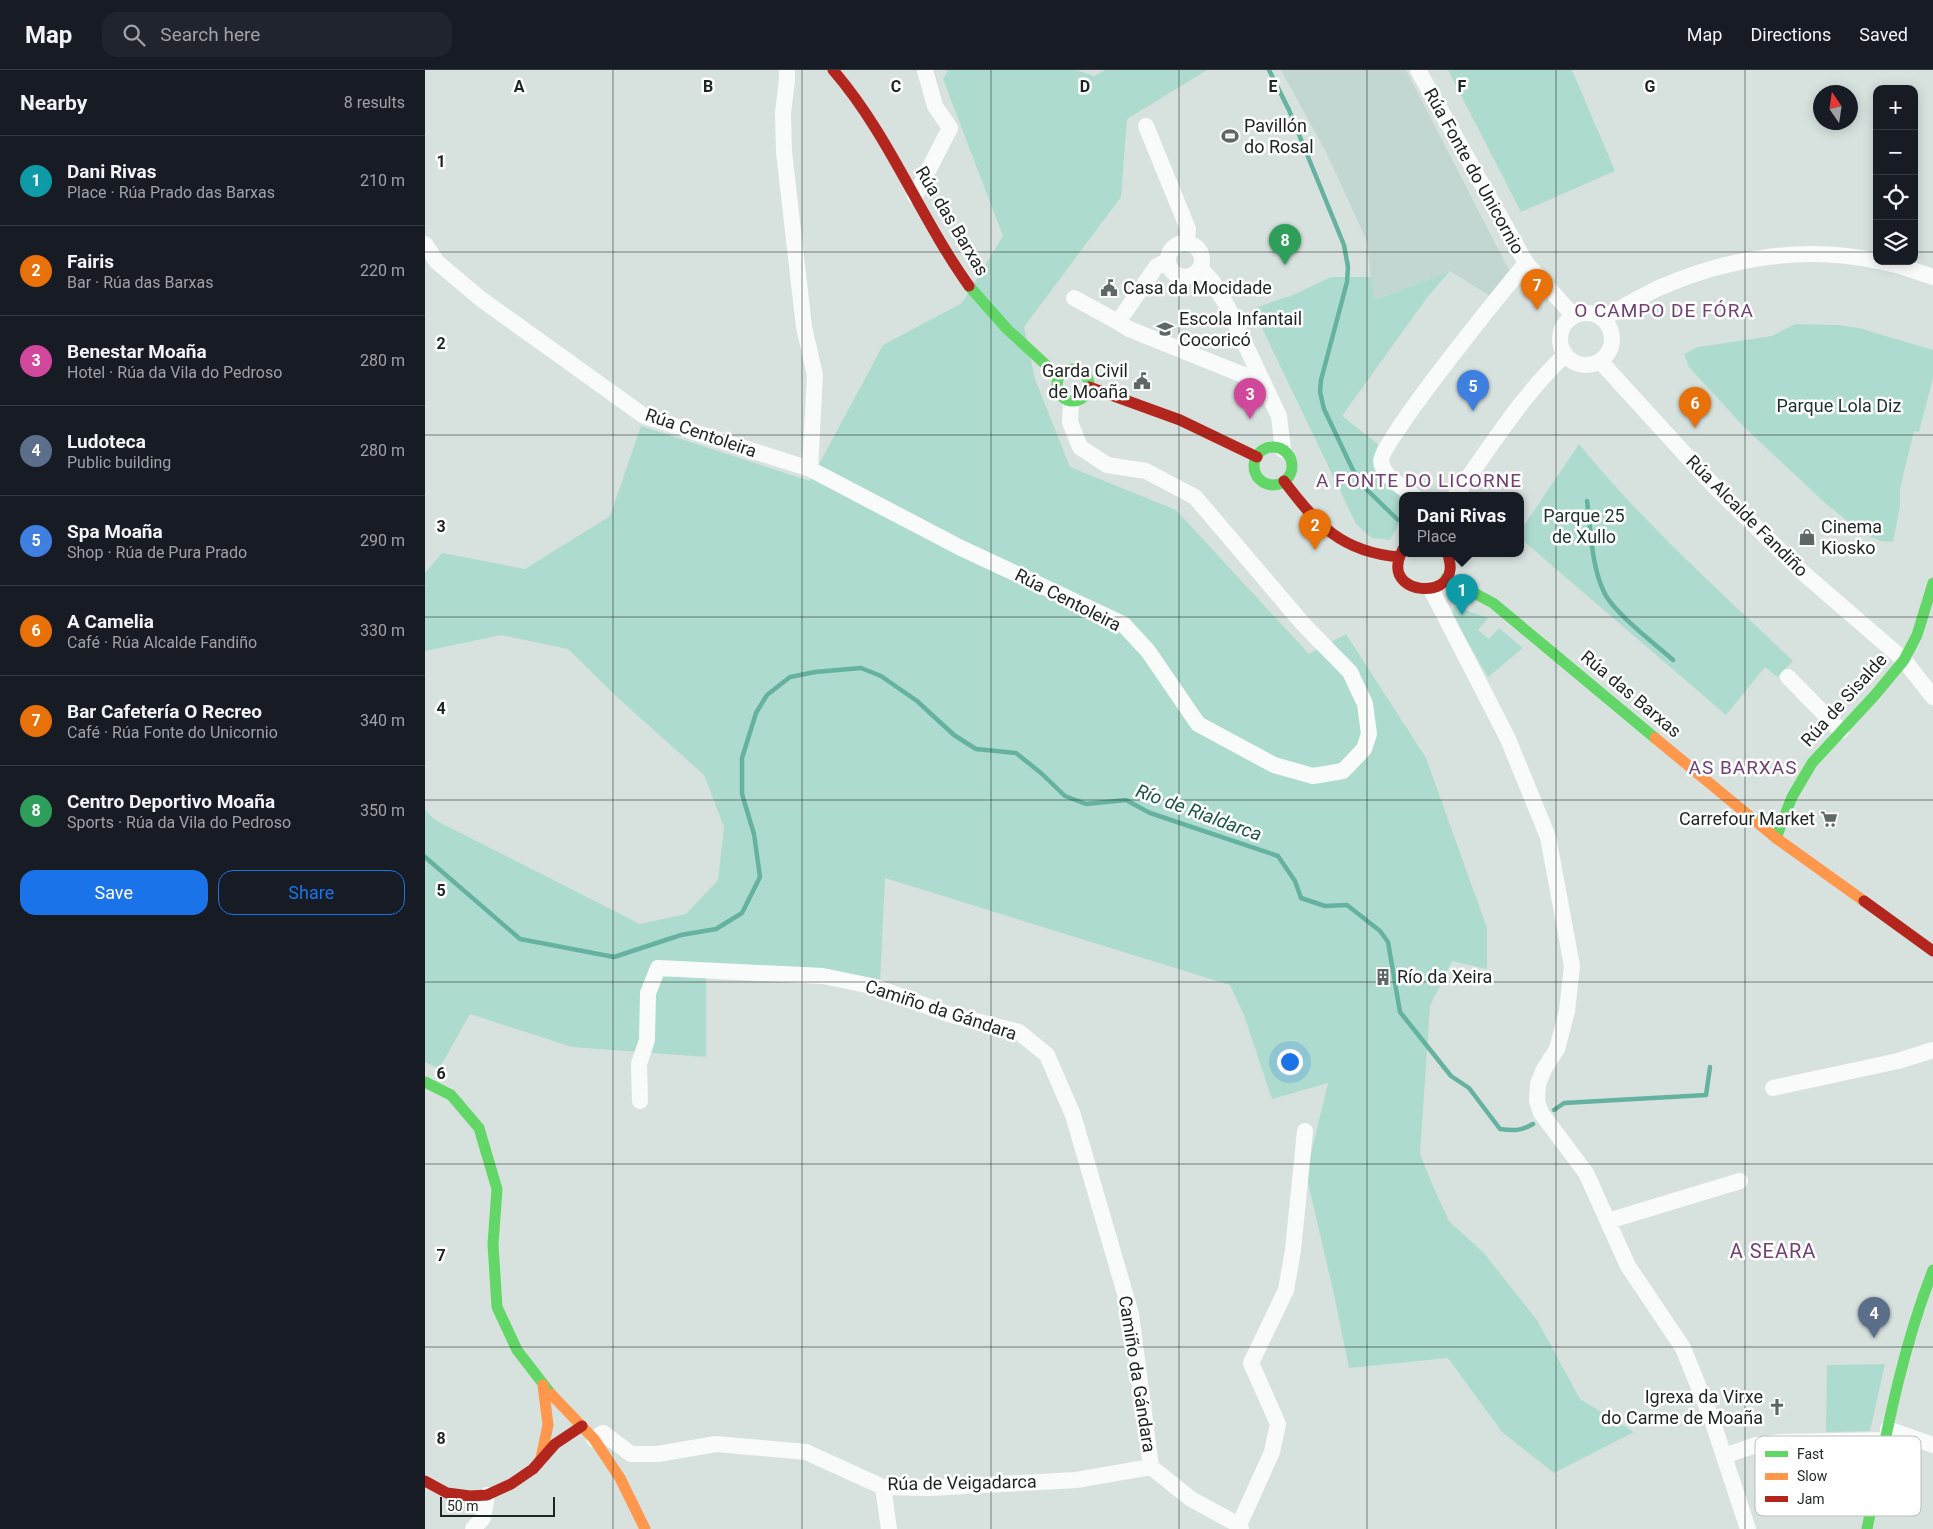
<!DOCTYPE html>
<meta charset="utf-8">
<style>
:root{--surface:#171b24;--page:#20242c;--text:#f1f3f6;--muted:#9ea1a6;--line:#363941;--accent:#1a73e8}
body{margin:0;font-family:Roboto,sans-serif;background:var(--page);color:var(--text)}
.controls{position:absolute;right:15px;top:15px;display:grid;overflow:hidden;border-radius:10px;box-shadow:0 2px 12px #0003}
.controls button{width:45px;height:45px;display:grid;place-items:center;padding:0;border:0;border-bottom:1px solid var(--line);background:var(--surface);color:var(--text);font:25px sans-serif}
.compass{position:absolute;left:1388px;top:15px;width:45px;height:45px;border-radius:50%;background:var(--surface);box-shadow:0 2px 12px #0003;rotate:347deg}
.scale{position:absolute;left:15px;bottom:12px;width:115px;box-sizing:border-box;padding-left:5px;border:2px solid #1d2523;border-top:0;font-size:14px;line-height:18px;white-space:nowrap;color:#1d2523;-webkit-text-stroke:4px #fff;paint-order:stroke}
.you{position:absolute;left:864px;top:991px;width:18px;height:18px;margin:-12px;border:4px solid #fff;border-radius:50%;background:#1a73e8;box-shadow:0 0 0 8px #1a73e833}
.badge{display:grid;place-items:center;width:32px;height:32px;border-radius:50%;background:var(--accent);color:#fff;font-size:16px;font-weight:700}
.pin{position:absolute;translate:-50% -41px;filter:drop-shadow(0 1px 2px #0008)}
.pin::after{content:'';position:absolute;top:26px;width:18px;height:15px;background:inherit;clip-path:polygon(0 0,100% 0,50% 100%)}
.popup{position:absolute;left:974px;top:422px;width:125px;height:65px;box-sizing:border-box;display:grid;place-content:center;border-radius:10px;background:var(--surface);filter:drop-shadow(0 1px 4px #0005);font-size:16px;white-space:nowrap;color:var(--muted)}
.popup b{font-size:19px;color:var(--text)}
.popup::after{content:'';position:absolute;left:50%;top:100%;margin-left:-10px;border:10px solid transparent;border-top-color:var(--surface)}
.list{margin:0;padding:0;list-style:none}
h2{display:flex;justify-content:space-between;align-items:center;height:65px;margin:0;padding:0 20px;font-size:21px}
h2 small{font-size:16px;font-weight:400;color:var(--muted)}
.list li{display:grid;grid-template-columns:32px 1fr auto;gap:15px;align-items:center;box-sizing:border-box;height:90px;padding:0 20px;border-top:1px solid var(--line)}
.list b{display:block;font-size:19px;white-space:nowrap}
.list p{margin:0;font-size:16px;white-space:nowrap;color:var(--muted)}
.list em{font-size:16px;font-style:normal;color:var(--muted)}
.actions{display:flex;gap:10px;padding:15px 20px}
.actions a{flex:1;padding:11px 0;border:1px solid var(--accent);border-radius:15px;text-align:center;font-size:18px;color:var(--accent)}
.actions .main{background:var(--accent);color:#fff}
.icon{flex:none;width:28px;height:28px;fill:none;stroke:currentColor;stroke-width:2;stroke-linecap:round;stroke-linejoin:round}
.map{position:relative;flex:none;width:1508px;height:1459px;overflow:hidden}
header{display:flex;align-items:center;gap:30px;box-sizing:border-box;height:70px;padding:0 25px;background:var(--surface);border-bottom:1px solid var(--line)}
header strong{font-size:24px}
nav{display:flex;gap:28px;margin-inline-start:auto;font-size:18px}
.search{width:350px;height:45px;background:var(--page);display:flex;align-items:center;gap:12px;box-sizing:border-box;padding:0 18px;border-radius:15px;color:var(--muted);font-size:19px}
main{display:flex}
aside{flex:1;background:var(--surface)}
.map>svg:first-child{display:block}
.built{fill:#c2d7d1}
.green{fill:#aedbcf}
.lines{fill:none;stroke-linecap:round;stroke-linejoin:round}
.stream{stroke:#66b2a1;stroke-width:4.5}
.street{stroke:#f9fbfa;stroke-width:16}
.fast{stroke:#63d668;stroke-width:11}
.slow{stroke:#ff974d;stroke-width:11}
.jam{stroke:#b3261e;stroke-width:11}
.grid{fill:none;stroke:#1d2523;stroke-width:1;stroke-opacity:0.55}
.labels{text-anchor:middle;stroke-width:5;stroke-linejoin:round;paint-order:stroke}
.poi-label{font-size:18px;fill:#1d2523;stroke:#fff;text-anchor:start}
.street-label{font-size:18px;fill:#1d2523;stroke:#fff}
.park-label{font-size:18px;fill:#1c332d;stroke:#fff}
.neighbourhood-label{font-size:19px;letter-spacing:1px;fill:#724174;stroke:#fff}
.water-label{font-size:19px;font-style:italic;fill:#1e5649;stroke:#fff}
.quarter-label{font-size:20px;letter-spacing:1px;fill:#724174;stroke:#fff}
.key{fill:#fff;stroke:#bbbebd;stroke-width:1}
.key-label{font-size:14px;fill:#1d2523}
.grid-label{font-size:16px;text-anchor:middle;font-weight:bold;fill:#1d2523;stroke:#fff;stroke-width:5;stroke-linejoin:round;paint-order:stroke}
</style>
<header>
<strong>Map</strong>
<div class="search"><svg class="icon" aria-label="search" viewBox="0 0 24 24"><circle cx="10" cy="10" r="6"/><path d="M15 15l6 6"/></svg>Search here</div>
<nav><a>Map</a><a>Directions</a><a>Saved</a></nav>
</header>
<main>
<aside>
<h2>Nearby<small>8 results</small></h2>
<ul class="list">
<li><span class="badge" style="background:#0f9aa8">1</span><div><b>Dani Rivas</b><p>Place · Rúa Prado das Barxas</p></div><em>210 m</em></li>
<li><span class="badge" style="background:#e8710a">2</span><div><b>Fairis</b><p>Bar · Rúa das Barxas</p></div><em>220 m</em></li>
<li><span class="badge" style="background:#d1479c">3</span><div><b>Benestar Moaña</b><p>Hotel · Rúa da Vila do Pedroso</p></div><em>280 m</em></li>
<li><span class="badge" style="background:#5c6f8a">4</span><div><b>Ludoteca</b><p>Public building</p></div><em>280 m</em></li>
<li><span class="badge" style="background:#3f7fe0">5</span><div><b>Spa Moaña</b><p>Shop · Rúa de Pura Prado</p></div><em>290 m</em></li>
<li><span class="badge" style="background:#e8710a">6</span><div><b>A Camelia</b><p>Café · Rúa Alcalde Fandiño</p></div><em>330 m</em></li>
<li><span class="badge" style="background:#e8710a">7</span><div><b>Bar Cafetería O Recreo</b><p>Café · Rúa Fonte do Unicornio</p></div><em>340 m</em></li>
<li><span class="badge" style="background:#2e9e5b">8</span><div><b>Centro Deportivo Moaña</b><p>Sports · Rúa da Vila do Pedroso</p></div><em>350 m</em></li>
</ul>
<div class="actions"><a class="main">Save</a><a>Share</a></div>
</aside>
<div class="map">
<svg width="1508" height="1459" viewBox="0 0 1508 1459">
<rect width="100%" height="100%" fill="#d7e2df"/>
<!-- built -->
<path class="built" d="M 856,0 L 981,0 L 1086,204 L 1068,228 L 1025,201 L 948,230 L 942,171 L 901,82 Z"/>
<!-- green -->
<path class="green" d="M 523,0 L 651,0 L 669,6 L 680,0 L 782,0 L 702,49 L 696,127 L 599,257 L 610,309 L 645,397 L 751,440 L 884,584 L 921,564 L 1001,688 L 1062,858 L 1062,899 L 1027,891 L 1005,936 L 995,1084 L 1010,1121 L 1024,1151 L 1058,1182 L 1112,1250 L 1155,1329 L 1209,1362 L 1129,1403 L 1077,1362 L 1023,1288 L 924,1298 L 908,1220 L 881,1104 L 903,1013 L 847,1029 L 819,945 L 805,915 L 460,808 L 455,914 L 281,903 L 281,987 L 147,977 L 45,944 L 14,999 L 0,992 L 0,740 L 10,750 L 215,854 L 261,844 L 293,810 L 299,757 L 279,705 L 193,628 L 143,579 L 76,565 L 0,581 L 0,503 L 17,483 L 100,499 L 185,446 L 216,356 L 385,411 L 458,275 L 537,233 L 578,166 L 518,9 Z
M 1023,0 L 1147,0 L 1190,101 L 1096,142 Z
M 1025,201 L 1001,229 L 917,346 L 953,374 L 948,397 L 978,426 L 978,447 L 965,470 L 947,468 L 931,454 L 828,239 L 861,227 L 864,227 L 906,207 L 946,207 L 949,230 Z
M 1370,254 L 1413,255 L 1434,258 L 1508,280 L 1508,308 L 1494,362 L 1489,361 L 1479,402 L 1475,420 L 1475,436 L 1468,472 L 1456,471 L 1440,465 L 1400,433 L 1318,356 L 1264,297 L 1259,284 L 1273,277 L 1347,266 Z
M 1154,374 C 1218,453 1294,520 1368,591 L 1352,607 L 1340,597 L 1301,645 L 1096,469 L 1096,460 Z
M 1029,536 L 1063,548 L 1053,560 L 1064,569 L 1074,558 L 1098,578 L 1063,607 L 1027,545 Z
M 1460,1294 L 1445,1361 L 1401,1362 L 1402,1295 Z"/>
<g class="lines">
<!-- stream -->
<path class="stream" d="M 844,0 L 864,40 L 919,175 L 923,197 L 922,212 L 896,310 L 895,322 L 899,339 L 927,398 L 935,413 L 973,450
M 1162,431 C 1166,460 1166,495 1179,522 C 1188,542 1230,574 1248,590
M 0,787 L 95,869 L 189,887 L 256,865 L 291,859 L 317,843 L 335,807 L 329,764 L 317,724 L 317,688 L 331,643 L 342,625 L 365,607 L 390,602 L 436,598 L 456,606 L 492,631 L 529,665 L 551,679 L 591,683 L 616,703 L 640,726 L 661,734 L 701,730 L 725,743 L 853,786 L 870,811 L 876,828 L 900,836 L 922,835 L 955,861 L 963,872 L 975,942 L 1026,1006 L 1044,1018 L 1075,1059 C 1088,1061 1096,1061 1108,1054
M 1129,1040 L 1139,1033 L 1281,1025 L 1285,997"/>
<!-- street -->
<path class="street" d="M 362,0 L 362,10 L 358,43 L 359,82 L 379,257 L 390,305 L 385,399
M 993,0 L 1101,193 L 1148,245
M 721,56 L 763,159 L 762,173
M 490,126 L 525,58 L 510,36 L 500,0
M743 190a17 17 0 1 1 34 0a17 17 0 1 1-34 0Z
M 0,174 L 12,192 L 56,229 L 219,346 L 385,399 L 534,477 L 698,554 L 723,581 L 773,654 L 849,695 L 888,706 L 918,701 L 939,679 L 944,664 L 940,634 L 925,602 L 879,555 L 770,427 L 721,401 L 682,395 L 655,377 L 645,352 L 646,331
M 1454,191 L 1475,196 L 1508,207
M 775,198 L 788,212 L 803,238 L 854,346 L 858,380
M 649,228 L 693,252 L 731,197 L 743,190
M1135 269a26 26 0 1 1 52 0a26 26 0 1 1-52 0Z
M 1178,248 C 1197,238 1216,226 1236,217 C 1303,188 1379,175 1452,191
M 693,252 L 704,259 L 821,306
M 1175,291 L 1289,416 L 1376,501 L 1479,590 L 1508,627
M 989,426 C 977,417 958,406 956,391 C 955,372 1081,217 1101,193
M 1030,426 C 1065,378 1096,326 1140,285
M 1006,519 L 1083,669 L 1123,767 L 1147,896 L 1142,941 L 1132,979 L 1119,999 L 1113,1014 L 1112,1031 L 1116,1043 L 1161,1103 L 1203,1196 L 1258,1278 L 1287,1350 L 1323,1459
M 1363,607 L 1416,661
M 1348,1018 L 1473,991 L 1508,980
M 215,1031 L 214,994 L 222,970 L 223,923 L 233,898 L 398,906 L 451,917 L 523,944 L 594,962 L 622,985 L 648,1045 L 706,1244 L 726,1397
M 1183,1151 L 1315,1111
M 1463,1359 L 1508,1375
M 169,1369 L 178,1363 L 206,1384 L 233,1384 L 291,1374 L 381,1382 L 458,1417 L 503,1418 L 651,1410 L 726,1397 L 766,1429 L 814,1455
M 1299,1386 L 1331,1375 L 1356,1372 L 1461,1370
M 458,1417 L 464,1459
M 48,1459 L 58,1448 L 62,1425
M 816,1459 L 814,1455 L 847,1382 L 853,1354 L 826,1293 L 861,1220 L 868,1180 L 880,1061"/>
<!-- fast -->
<path class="fast" d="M 544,216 L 582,259 L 633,306
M632 315a16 16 0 1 1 32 0a16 16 0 1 1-32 0Z
M829 396a19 19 0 1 1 38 0a19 19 0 1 1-38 0Z
M 1021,508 L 1068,533 L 1230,668
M 1351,768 L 1367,727 L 1387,693 L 1450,625 L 1479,590 L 1492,565 L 1508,513
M 0,1012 L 26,1025 L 54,1058 L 72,1119 L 68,1174 L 72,1237 L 92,1280 L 126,1324
M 1442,1459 C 1460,1371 1475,1284 1508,1200"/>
<!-- slow -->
<path class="slow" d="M 1230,668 L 1351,768 L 1439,831
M 126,1324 L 169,1369 L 195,1408 L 220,1459
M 116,1388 L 123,1355 L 118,1315"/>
<!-- jam -->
<path class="jam" d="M 408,0 C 465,66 494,146 544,216
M 664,317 L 755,350 L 832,387
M 859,411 C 892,455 917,482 974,487
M 978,479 C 976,484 973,489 973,494 C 969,523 1022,528 1025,500 C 1026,495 1024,489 1023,484
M 1439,831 L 1508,881
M 0,1411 L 22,1423 L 45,1426 L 62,1425 L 86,1414 L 108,1399 L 130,1374 L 157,1356"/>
</g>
<!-- grid -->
<path class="grid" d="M 188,0 L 188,1459M 377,0 L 377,1459M 566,0 L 566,1459M 754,0 L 754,1459M 942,0 L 942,1459M 1131,0 L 1131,1459M 1320,0 L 1320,1459M 0,182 L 1452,182M 1489,182 L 1508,182M 0,365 L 1508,365M 0,547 L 1508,547M 0,730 L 1508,730M 0,912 L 1508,912M 0,1094 L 1508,1094M 0,1277 L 1508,1277"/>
<!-- icons -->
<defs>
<g id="stadium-bare" transform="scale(1.35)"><path d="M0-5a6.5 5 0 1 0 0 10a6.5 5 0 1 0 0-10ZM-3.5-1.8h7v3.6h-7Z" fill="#5e6765" stroke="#fff" stroke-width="2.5" paint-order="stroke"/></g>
<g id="civic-bare" transform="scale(1.35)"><path d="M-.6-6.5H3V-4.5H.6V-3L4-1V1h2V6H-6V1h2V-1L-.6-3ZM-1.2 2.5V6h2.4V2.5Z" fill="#5e6765" stroke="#fff" stroke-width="2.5" paint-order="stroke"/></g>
<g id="school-bare" transform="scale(1.35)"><path d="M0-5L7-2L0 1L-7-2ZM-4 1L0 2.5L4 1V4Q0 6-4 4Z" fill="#5e6765" stroke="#fff" stroke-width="2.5" paint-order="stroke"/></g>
<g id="shop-bare" transform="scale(1.35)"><path d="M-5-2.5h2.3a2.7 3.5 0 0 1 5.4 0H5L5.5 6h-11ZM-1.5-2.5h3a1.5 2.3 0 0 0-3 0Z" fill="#5e6765" stroke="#fff" stroke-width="2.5" paint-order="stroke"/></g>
<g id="supermarket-bare" transform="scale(1.35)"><path d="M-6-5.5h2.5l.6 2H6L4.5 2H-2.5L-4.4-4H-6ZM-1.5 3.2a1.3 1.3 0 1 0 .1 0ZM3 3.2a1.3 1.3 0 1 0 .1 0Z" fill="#5e6765" stroke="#fff" stroke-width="2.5" paint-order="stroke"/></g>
<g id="building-bare" transform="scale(1.35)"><path d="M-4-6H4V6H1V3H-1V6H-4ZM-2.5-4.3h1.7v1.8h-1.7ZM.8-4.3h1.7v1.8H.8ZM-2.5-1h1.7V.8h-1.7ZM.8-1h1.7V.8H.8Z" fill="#5e6765" stroke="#fff" stroke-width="2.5" paint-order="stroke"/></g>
<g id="church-bare" transform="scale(1.35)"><path d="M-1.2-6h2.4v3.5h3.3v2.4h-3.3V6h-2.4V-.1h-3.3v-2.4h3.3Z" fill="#5e6765" stroke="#fff" stroke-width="2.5" paint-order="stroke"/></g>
</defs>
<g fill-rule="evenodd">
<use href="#stadium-bare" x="805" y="66"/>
<use href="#civic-bare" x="684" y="218"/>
<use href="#school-bare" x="740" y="259"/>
<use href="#civic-bare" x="717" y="311"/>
<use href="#shop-bare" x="1382" y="467"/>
<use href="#supermarket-bare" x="1404" y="749"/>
<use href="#building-bare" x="958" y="907"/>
<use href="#church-bare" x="1352" y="1337"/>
</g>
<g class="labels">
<!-- poi labels -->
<g class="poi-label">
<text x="819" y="62">Pavillón<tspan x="819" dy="21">do Rosal</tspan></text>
<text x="698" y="224">Casa da Mocidade</text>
<text x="754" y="255">Escola Infantail<tspan x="754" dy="21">Cocoricó</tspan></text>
<text x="703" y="307" text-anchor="end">Garda Civil<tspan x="703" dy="21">de Moaña</tspan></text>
<text x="1396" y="463">Cinema<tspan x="1396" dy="21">Kiosko</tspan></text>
<text x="1390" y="755" text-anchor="end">Carrefour Market</text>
<text x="972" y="913">Río da Xeira</text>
<text x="1338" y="1333" text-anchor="end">Igrexa da Virxe<tspan x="1338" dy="21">do Carme de Moaña</tspan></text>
</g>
<!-- street labels -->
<g class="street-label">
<text transform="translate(1049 101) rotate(61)" y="6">Rúa Fonte do Unicornio</text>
<text transform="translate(527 151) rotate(59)" y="6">Rúa das Barxas</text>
<text transform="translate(276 363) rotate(19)" y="6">Rúa Centoleira</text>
<text transform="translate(1322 446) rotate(45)" y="6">Rúa Alcalde Fandiño</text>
<text transform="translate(643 530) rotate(27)" y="6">Rúa Centoleira</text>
<text transform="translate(1206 624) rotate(40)" y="6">Rúa das Barxas</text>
<text transform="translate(1419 630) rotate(-48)" y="6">Rúa de Sisalde</text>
<text transform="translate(516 940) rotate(18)" y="6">Camiño da Gándara</text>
<text transform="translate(712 1304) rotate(81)" y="6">Camiño da Gándara</text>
<text transform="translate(537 1413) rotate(-1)" y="6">Rúa de Veigadarca</text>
</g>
<!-- park labels -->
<g class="park-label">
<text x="1414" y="342">Parque Lola Diz</text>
<text x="1159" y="452">Parque 25<tspan x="1159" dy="21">de Xullo</tspan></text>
</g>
<!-- neighbourhood labels -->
<g class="neighbourhood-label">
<text x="1239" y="247">O CAMPO DE FÓRA</text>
<text x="994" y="417">A FONTE DO LICORNE</text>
<text x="1318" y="704">AS BARXAS</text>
</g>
<!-- water labels -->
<g class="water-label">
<text transform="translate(774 742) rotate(20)" y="7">Río de Rialdarca</text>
</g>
<!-- quarter labels -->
<g class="quarter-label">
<text x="1348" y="1188">A SEARA</text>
</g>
</g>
<!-- legend -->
<rect x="1330" y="1366" width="166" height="80" rx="8" class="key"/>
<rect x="1340" y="1381" width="23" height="6" fill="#63d668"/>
<rect x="1340" y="1403" width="23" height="7" fill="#ff974d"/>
<rect x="1340" y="1426" width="23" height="6" fill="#b3261e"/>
<g class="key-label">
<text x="1372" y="1389">Fast</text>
<text x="1372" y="1411">Slow</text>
<text x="1372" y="1434">Jam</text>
</g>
<g class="grid-label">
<text x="94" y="22">A</text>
<text x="283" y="22">B</text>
<text x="471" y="22">C</text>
<text x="660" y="22">D</text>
<text x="848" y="22">E</text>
<text x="1037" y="22">F</text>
<text x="1225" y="22">G</text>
<text x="16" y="97">1</text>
<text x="16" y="279">2</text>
<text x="16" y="462">3</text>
<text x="16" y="644">4</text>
<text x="16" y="826">5</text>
<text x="16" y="1009">6</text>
<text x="16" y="1191">7</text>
<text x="16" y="1374">8</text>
</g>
</svg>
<div class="controls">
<button>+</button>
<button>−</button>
<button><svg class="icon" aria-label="locate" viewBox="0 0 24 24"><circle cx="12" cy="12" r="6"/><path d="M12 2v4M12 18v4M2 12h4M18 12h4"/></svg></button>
<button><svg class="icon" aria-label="layers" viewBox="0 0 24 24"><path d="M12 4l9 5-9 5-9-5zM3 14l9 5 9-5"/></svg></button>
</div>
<svg class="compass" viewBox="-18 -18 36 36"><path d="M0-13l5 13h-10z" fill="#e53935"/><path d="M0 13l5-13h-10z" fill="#9ea1a6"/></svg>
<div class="scale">50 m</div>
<div class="you"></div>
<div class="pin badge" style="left:1037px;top:545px;background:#0f9aa8">1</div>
<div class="popup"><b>Dani Rivas</b>Place</div>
<div class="pin badge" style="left:890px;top:480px;background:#e8710a">2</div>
<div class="pin badge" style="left:825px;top:349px;background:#d1479c">3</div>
<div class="pin badge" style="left:1449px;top:1268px;background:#5c6f8a">4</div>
<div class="pin badge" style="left:1048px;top:341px;background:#3f7fe0">5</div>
<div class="pin badge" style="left:1270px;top:358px;background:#e8710a">6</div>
<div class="pin badge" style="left:1112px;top:240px;background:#e8710a">7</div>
<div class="pin badge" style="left:860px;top:195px;background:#2e9e5b">8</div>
</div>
</main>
